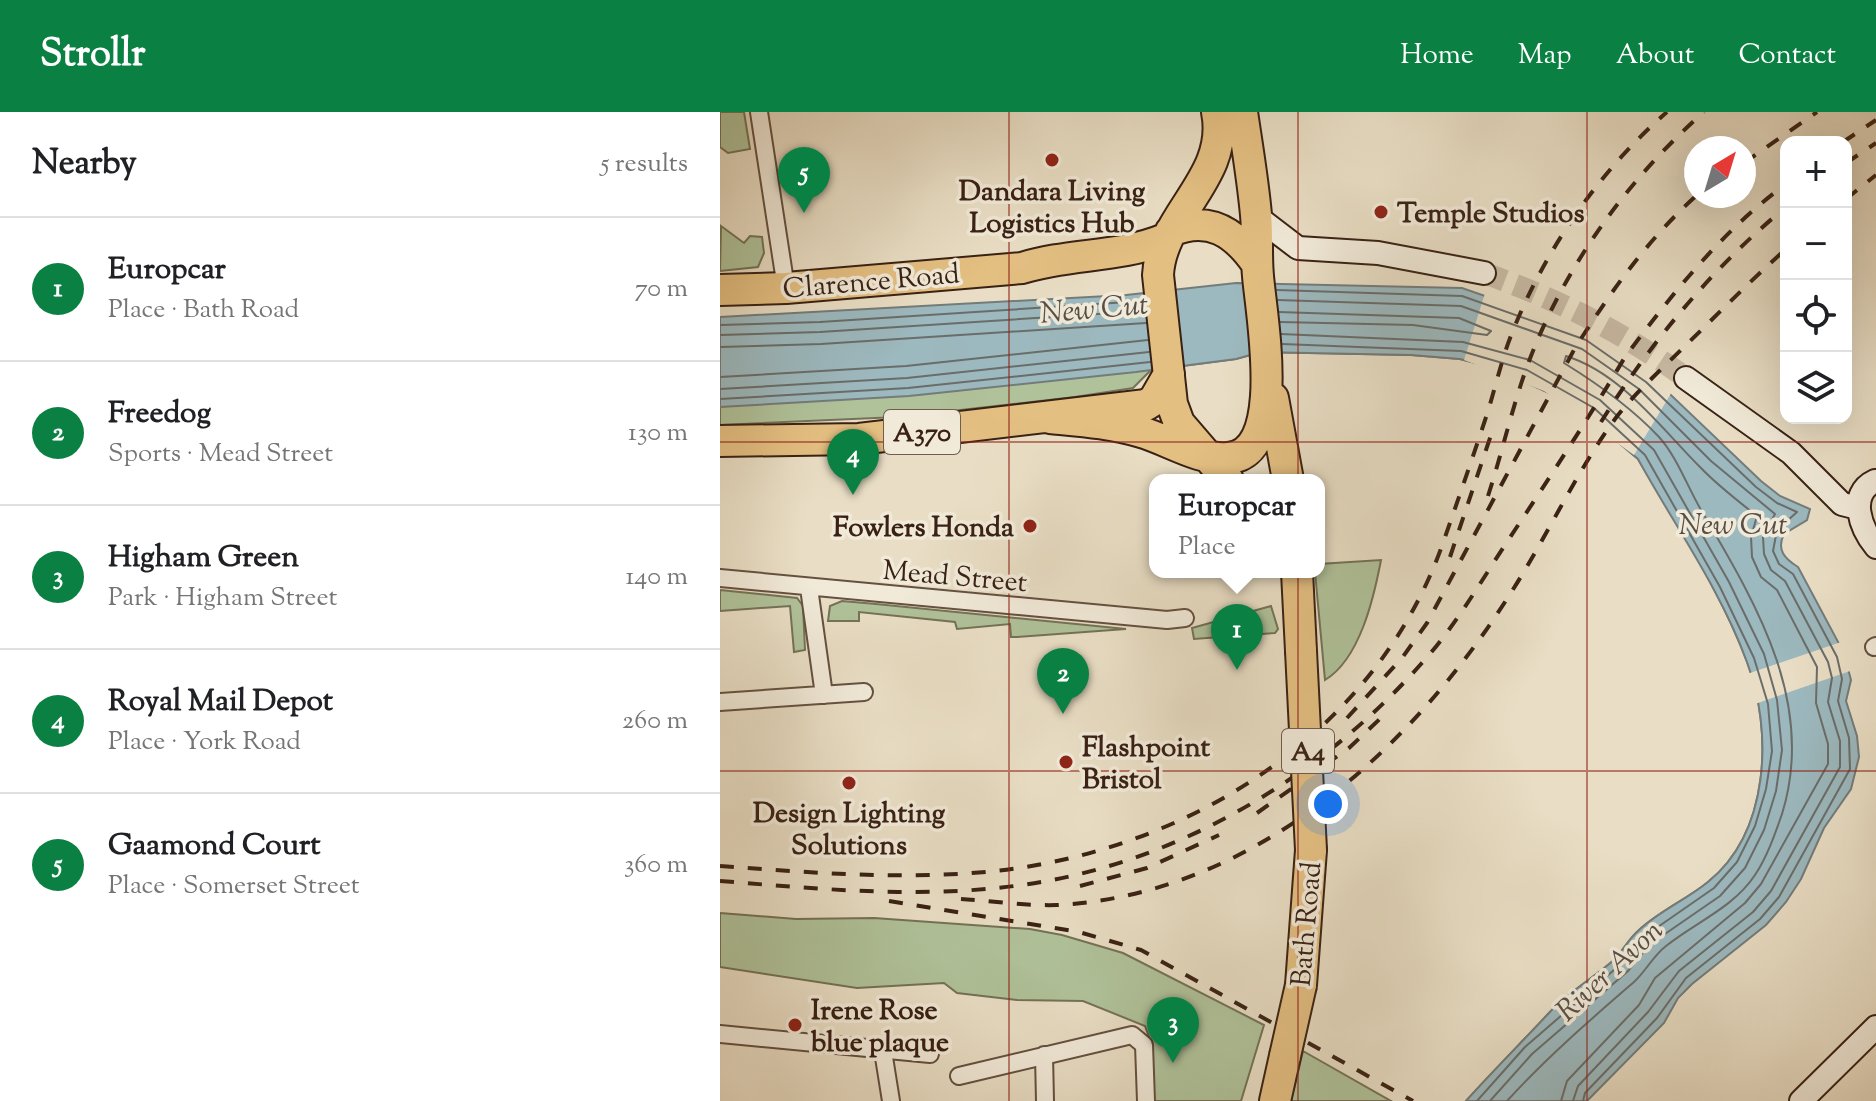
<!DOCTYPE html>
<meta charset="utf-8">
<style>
:root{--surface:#fff;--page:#f2f2f2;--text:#202124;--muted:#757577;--line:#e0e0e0;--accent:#0b8043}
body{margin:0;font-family:"Sorts Mill Goudy",serif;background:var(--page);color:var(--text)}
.controls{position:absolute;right:24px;top:24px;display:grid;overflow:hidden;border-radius:16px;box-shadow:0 8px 32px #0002}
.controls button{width:72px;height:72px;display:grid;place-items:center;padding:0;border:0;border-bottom:2px solid var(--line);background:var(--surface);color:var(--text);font:40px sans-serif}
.compass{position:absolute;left:964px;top:24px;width:72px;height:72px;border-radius:50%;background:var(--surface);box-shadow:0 8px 32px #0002;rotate:38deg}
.you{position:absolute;left:608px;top:692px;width:28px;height:28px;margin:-20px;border:6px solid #fff;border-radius:50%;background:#1a73e8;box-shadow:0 0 0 12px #1a73e833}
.badge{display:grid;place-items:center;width:52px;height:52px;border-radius:50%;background:var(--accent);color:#fff;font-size:26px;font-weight:700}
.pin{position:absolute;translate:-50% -66px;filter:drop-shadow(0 2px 4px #0008)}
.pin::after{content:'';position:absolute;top:42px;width:28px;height:24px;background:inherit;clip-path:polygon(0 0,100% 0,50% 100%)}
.popup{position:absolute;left:429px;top:362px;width:176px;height:104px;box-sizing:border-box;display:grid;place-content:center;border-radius:16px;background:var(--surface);filter:drop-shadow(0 2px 6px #0005);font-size:26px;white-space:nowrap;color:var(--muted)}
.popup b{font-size:30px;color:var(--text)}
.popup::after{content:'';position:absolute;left:50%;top:100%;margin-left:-16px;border:16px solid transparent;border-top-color:var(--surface)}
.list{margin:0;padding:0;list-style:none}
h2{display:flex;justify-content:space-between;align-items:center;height:104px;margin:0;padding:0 32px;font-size:34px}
h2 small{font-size:26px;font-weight:400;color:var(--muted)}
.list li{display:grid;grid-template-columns:52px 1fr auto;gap:24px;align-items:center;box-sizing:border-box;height:144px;padding:0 32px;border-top:2px solid var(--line)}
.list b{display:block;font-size:30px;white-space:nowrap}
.list p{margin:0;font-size:26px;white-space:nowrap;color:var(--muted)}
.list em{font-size:26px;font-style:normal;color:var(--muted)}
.icon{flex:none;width:44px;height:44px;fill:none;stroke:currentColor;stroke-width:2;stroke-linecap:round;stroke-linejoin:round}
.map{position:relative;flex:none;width:1156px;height:989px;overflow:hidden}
header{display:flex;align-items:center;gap:48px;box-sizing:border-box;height:112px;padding:0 40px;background:var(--accent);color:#fff}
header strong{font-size:38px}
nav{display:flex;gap:44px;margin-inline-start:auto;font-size:28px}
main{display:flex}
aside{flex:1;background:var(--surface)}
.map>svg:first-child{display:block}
.green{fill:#b0c29a;stroke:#747257;stroke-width:2}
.water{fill:#9cb9bf;stroke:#747c7b;stroke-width:2}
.pier{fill:#e9dec5}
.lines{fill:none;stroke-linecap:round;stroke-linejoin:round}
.shore{stroke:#6a6d6a;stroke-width:2}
.secondary-tunnel{stroke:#c6b8a2;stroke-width:22;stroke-dasharray:22 11;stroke-linecap:butt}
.street-casing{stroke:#655040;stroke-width:20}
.secondary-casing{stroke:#392114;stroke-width:26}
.highway-casing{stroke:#392114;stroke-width:34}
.street{stroke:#f1ead9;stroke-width:16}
.secondary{stroke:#f1ead9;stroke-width:22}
.highway{stroke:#e4bf82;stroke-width:30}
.rail{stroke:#392114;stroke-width:4;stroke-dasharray:14 14;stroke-linecap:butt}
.highway-bridge-casing{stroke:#392114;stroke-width:34;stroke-linecap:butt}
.highway-bridge{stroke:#e4bf82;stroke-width:30}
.grid{fill:none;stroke:#8f2418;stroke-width:2;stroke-opacity:0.55}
.poi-dot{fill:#8f2418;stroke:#f1ead9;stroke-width:3}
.labels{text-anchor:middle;stroke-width:7;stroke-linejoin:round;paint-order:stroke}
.shield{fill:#f1ead9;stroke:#705d4f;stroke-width:2}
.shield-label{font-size:26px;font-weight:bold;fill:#392114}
.poi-label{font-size:28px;font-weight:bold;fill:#392114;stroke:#f1ead9;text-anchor:start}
.street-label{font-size:28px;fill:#392114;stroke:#f1ead9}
.water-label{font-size:30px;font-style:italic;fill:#574f47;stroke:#f1ead9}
</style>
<header>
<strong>Strollr</strong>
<nav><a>Home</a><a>Map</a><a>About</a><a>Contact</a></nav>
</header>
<main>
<aside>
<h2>Nearby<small>5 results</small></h2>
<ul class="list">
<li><span class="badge">1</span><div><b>Europcar</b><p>Place · Bath Road</p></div><em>70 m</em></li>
<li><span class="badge">2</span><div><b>Freedog</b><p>Sports · Mead Street</p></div><em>130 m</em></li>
<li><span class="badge">3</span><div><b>Higham Green</b><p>Park · Higham Street</p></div><em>140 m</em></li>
<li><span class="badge">4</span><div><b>Royal Mail Depot</b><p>Place · York Road</p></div><em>260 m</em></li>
<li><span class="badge">5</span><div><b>Gaamond Court</b><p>Place · Somerset Street</p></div><em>360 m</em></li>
</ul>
</aside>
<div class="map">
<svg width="1156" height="989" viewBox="0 0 1156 989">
<rect width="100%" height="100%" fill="#e9dec5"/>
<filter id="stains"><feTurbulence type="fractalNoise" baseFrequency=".0025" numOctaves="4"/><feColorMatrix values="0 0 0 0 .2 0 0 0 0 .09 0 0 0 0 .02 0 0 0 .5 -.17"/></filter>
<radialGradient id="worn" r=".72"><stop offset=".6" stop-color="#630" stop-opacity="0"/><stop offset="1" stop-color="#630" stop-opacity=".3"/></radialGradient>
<!-- green -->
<path class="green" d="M 0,0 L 24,0 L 30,37 L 8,41 L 0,35 Z
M 1,114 L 24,131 L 30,124 L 42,125 L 44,141 L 38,155 L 0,159 Z
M 701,222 L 891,304 L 1052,540 L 1044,725 L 746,989 C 773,959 802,930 829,901 C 848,880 874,866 895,847 C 903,838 909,827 918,819 C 939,799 966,788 988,770 C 1050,720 1053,619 1027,550 C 1001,479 956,412 918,347 L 853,292 L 775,256 L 740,247 L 691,243 L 541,240 L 516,247 L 431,258 L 413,276 L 355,285 L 178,305 L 0,313 L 0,264 Z
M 661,448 C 654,485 640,547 605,568 L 595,460 L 599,460 L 599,452 Z
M 0,478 L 77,486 L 83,494 L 85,538 L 74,540 L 70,494 L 0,499 Z
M 122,489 L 156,492 L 406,517 L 297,525 L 291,525 L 290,512 L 237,517 L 235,510 L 139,500 L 139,509 L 108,509 L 110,494 Z
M 551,494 L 558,517 L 555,521 L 474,527 L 472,516 Z
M 0,801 L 76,807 L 154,806 L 310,817 L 342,823 L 403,841 L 544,913 L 521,989 L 431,989 L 429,925 L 425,914 L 363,889 L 297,888 L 237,881 L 224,871 L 137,876 L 0,855 Z
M 583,939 L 671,989 L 571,989 Z"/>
<!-- water -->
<path class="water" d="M 516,171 L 742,176 L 869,220 L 931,264 L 1041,369 L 1060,384 L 1090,397 L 1087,408 L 1064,422 C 1056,438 1065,447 1078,455 L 1124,541 L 1131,568 L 1126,589 L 1137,624 L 1139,645 L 1131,677 L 1104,716 L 1081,767 L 1066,790 L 1046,813 L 972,872 L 958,886 L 944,911 L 867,989 L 746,989 C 773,959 802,930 829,901 C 848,880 874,866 895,847 C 903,838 909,827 918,819 C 939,799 966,788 988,770 C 1050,720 1053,619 1027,550 C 1001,478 954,413 918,347 L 853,292 L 775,256 L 740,247 L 691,243 L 541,240 L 516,247 L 416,260 L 189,284 L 0,295 L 0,205 L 406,183 Z"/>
<!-- pier -->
<path class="pier" d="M 766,178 L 871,217 L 910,241 L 953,278 L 914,343 L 824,279 L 744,248 Z
M 1121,530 L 1128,539 L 1133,558 L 1035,592 L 1027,562 Z"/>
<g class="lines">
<!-- shore -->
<path class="shore" d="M 557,178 L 742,184 L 866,228 L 926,270 L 1036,375 L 1057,391 L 1077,400 L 1057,418 L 1053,439 L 1059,452 L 1073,462 L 1117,545 L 1122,567 L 1118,589 L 1129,626 L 1130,657 L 1059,785 L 1040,807 L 966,866 L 937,906 L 865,981 L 863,989
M 558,188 L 741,194 L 862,237 L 919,277 L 991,349 L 1055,402 L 1043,425 L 1044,442 L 1051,458 L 1065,469 L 1108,550 L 1112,566 L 1108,590 L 1120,629 L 1120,655 L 1051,779 L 1033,800 L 959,859 L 928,900 L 858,974 L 853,989
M 559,200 L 739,206 L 771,219 L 767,223 L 693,213 L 560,210
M 0,213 L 100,210 L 424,189
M 561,222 L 743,230 L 810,248 L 880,288 L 934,338 L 1009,470 L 1044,542 L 1057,588 L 1062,638 L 1056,679 L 1044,718 L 1025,756 L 1000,784 L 929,833 L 908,859 L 812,942 L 770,989
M 0,223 L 100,220 L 425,199
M 562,232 L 741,239 L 807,258 L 874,296 L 925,343 L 1000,475 L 1034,546 L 1048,592 L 1052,639 L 1046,677 L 1035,714 L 1017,750 L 994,776 L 922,826 L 902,851 L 805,935 L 757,989
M 0,235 L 101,232 L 426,211
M 0,265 L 186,254 L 428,228
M 0,277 L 187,266 L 429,240
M 0,287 L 188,276 L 430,250
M 787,989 C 827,945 869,909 914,870 C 926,859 933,844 946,834 C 976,810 1013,796 1035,763 C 1047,745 1055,722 1062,702 C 1096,593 1038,495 984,403 C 969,379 958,346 939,325 C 911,295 878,272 844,251 L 846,244 C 901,261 941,316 980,355 C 997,373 1018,389 1037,404 L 1031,425 L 1032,445 L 1041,465 L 1057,478 L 1097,555 L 1096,591 L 1108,632 L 1108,652 L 1041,772 L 1025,791 L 935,866 L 919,893 L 847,969 L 841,989"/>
<!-- secondary-tunnel -->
<path class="secondary-tunnel" d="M 764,161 C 837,187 903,220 966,266"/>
<!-- street casing -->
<g class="street-casing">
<path id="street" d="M 39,0 L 66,176
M 0,466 L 447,508 L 465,506
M 89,476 L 104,583
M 1154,535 L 1156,534
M 0,590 L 144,580
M 0,922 L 210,942
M 163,939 L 171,989
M 324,943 L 325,989
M 239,964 L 412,923 L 424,933 L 426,989"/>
</g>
<!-- secondary casing -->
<g class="secondary-casing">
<path id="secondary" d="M 536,104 L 578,136 L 658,141 L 764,161
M 966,266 L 1071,341 L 1122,392 L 1138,396
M 1155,369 C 1127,382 1141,417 1156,435
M 1081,989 L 1156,915"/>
</g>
<!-- highway casing -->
<g class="highway-casing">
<path id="highway" d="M 497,0 C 510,66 441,102 438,163 L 452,292 L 459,311 L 508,368
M 451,119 C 489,103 515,120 537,152
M 0,178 L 66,176 L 302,156 C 350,141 399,146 445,127
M 553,286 L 568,368
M 330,306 C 361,309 391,311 421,320 C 449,328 477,348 508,346 C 568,343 541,202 538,164 C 536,144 538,124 536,103 C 533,69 527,34 522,0
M 0,329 L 139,327 L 426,293 L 434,288 L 449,262
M 577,460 L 581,539
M 581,873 L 591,738
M 555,989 L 565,944"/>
</g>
<!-- street -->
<use href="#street" class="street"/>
<!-- secondary -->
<use href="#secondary" class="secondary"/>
<!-- highway -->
<use href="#highway" class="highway"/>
<!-- rail -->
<path class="rail" d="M 1123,30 L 1156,8
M 1024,51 L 1097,0
M 1126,51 L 1156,31
M 1126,87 L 1156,63
M 881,310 C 930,231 994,154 1066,95
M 768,384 C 780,347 789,309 801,272 C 835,168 902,72 984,0
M 730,445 L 772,320
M 627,606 L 682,546 L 707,511 L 855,236 C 890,181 927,128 976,84
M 537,701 L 629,636 L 663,604
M 0,754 C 98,761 201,770 299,756 C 486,728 661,612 724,428 C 739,385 754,342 768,299 C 776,273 782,246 792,221 C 825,138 879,59 947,0
M 0,769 C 101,777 201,787 302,773 C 455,752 599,667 701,552 C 734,516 758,474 785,433 C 826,371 867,309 905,245 C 952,182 1002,119 1066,72
M 360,774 L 427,756 L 499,723
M 241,787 C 272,789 306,794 337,793 C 533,783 693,637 792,479 C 829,421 857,358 898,303 C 918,278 943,256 966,233 C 999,201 1031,168 1066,137
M 169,789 L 359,820 L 421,838 L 693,989"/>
<!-- highway-bridge casing -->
<g class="highway-bridge-casing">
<path id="highway-bridge" d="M 581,539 L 591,738
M 565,944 L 581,873"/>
</g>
<!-- highway-bridge -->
<use href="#highway-bridge" class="highway-bridge"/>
</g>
<!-- grid -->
<path class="grid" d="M 289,0 L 289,989M 578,0 L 578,989M 867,0 L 867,989M 0,330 L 1156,330M 0,659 L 1156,659"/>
<!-- markers -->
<g class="poi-dot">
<circle cx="332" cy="48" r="8"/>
<circle cx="661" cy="100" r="8"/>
<circle cx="310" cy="414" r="8"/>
<circle cx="346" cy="650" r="8"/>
<circle cx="129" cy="671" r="8"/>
<circle cx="75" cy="913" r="8"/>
</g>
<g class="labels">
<!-- shield labels -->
<g class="shield">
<rect x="164" y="298" width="76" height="44" rx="6"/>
<rect x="562" y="617" width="52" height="44" rx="6"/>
</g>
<g class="shield-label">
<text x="202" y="329">A370</text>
<text x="588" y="648">A4</text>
</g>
<!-- poi labels -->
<g class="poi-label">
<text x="332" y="88" text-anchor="middle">Dandara Living<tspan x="332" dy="32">Logistics Hub</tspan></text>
<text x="677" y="110">Temple Studios</text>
<text x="294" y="424" text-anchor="end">Fowlers Honda</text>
<text x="362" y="644">Flashpoint<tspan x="362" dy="32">Bristol</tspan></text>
<text x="129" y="710" text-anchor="middle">Design Lighting<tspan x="129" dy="32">Solutions</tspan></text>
<text x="91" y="907">Irene Rose<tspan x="91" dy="32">blue plaque</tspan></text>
</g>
<!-- street labels -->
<g class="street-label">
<text transform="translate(151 168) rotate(-5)" y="10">Clarence Road</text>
<text transform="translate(235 463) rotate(5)" y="10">Mead Street</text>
<text transform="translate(585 812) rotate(-85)" y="10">Bath Road</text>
</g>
<!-- water labels -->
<g class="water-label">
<text transform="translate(374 196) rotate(-5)" y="10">New Cut</text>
<text x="1013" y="422">New Cut</text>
<text transform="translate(889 858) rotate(-43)" y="10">River Avon</text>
</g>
</g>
<rect width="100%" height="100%" filter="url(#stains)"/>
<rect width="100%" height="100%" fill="url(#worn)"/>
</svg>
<div class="controls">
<button>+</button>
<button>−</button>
<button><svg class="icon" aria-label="locate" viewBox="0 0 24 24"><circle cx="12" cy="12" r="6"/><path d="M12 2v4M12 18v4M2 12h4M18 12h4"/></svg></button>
<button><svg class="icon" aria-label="layers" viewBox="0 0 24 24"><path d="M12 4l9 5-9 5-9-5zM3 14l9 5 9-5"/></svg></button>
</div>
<svg class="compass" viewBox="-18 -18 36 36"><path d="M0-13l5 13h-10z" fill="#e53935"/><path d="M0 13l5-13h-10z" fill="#757577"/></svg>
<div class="you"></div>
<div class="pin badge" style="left:517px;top:558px">1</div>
<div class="popup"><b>Europcar</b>Place</div>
<div class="pin badge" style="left:343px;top:602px">2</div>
<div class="pin badge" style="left:453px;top:951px">3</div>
<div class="pin badge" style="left:133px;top:383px">4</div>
<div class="pin badge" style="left:84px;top:101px">5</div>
</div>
</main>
